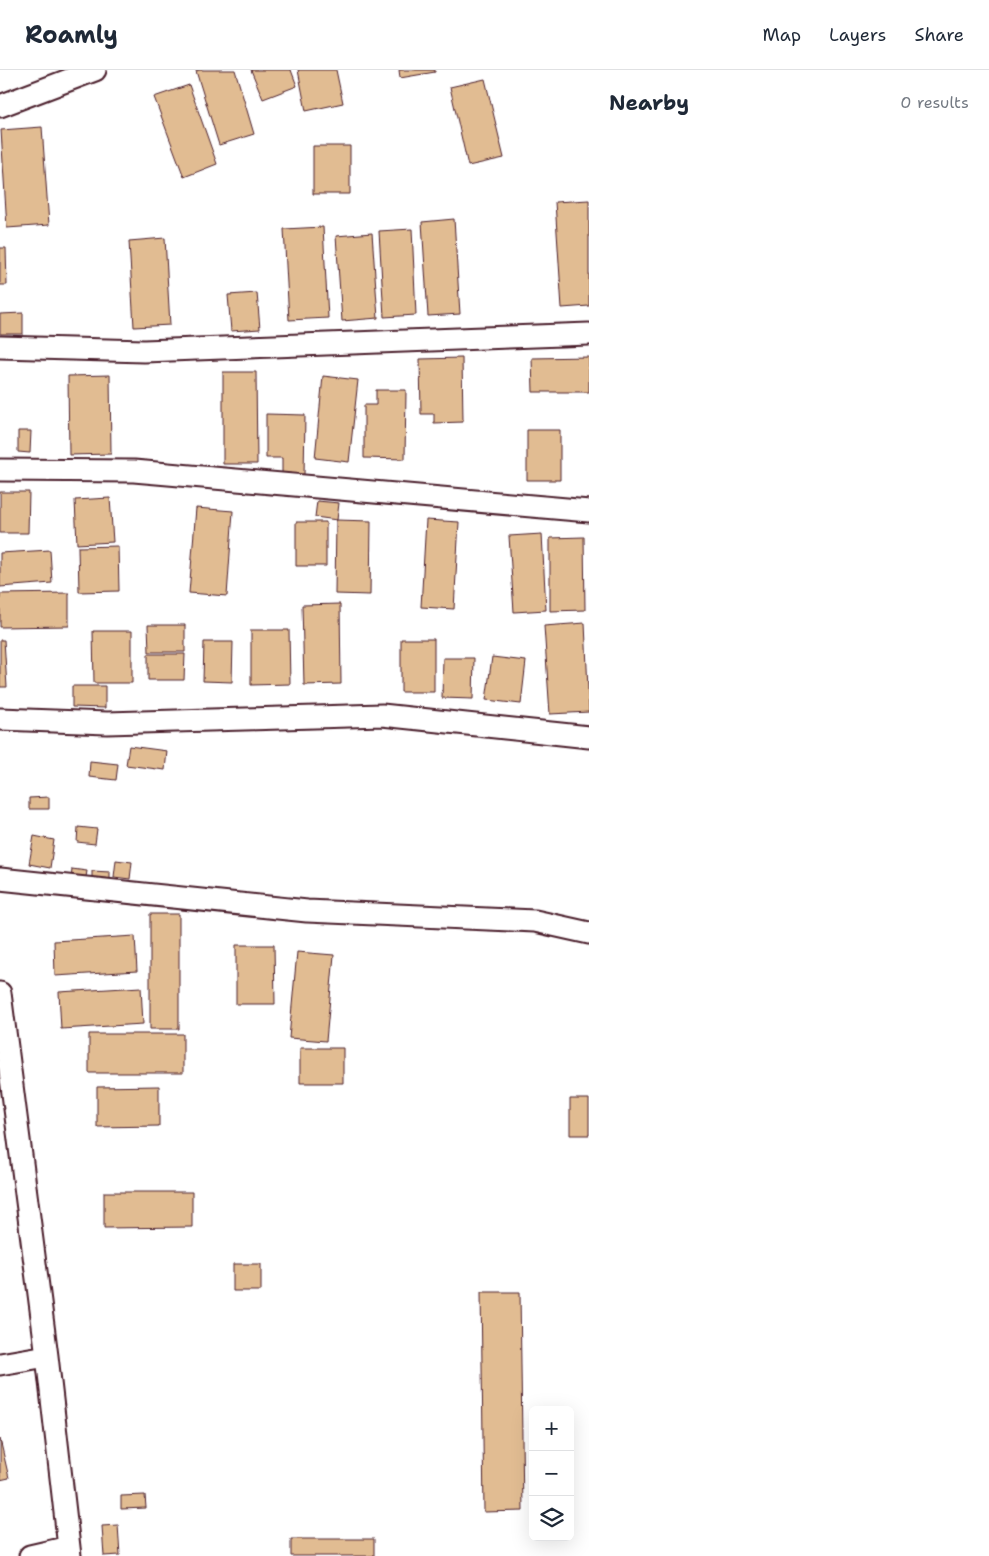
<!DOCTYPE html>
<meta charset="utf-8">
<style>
:root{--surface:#fff;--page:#f6f6f7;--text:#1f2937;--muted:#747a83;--line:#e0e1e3}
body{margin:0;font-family:"Shantell Sans",sans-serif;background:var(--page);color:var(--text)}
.controls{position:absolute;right:15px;bottom:15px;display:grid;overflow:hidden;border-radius:8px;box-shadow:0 5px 20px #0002}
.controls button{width:45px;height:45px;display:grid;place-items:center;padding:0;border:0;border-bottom:1px solid var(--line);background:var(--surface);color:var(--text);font:25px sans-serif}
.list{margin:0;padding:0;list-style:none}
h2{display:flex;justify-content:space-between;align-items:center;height:65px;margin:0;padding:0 20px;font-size:21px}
h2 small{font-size:16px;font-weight:400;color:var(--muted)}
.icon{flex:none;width:28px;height:28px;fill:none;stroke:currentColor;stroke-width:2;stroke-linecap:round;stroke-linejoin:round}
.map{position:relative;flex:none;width:589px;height:1486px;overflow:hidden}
header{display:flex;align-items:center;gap:30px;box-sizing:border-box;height:70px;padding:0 25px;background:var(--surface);border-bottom:1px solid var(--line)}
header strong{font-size:24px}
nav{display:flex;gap:28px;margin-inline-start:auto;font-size:18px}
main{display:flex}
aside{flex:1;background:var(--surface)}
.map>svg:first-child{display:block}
.building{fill:#e1bc92;stroke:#4a1f2b}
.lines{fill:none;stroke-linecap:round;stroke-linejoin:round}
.minor-casing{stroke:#4a1f2b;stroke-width:25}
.minor{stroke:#fff;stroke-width:21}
</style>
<header>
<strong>Roamly</strong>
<nav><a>Map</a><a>Layers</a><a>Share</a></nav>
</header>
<main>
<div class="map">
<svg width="589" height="1486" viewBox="0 0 589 1486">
<rect width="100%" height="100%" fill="#fff"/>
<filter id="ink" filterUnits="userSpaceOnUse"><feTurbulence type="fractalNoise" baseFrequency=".02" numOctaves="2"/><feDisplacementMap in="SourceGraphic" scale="10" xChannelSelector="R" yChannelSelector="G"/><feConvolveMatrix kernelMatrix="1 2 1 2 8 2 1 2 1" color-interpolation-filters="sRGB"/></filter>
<g filter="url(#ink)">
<!-- building -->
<path class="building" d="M 200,0 L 235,0 L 254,64 L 219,75 L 196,1 Z
M 251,0 L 291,0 L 297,16 L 263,29 Z
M 298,0 L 336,0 L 343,33 L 306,41 Z
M 399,0 L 435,0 L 435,2 L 400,8 Z
M 485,9 L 504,88 L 468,96 L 450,17 Z
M 189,15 L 217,94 L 184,107 L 154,27 Z
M 42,57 L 49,155 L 7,158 L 1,60 Z
M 313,76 L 350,76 L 350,124 L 313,124 Z
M 589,130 L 589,236 L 562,238 L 555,132 Z
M 454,149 L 460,244 L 428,246 L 422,152 Z
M 323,157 L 328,248 L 289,250 L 284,159 Z
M 412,159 L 416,245 L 384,247 L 379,161 Z
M 372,163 L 378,248 L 342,251 L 336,166 Z
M 165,168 L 170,255 L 134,257 L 129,171 Z
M 0,178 L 6,178 L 7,215 L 0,215 Z
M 257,223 L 260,259 L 231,261 L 228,225 Z
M 23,243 L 23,264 L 0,264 L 0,244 Z
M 589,287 L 589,322 L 533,322 L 532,288 Z
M 462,288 L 463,352 L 434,353 L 434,344 L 421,344 L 420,289 Z
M 223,302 L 256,302 L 257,394 L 223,394 Z
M 110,305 L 111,384 L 69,385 L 68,306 Z
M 323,306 L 358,310 L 349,392 L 315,388 Z
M 376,320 L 406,320 L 405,389 L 364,388 L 364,335 L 376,335 Z
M 266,344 L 305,345 L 304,406 L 282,405 L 282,388 L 266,388 Z
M 527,360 L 560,360 L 560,410 L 527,410 Z
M 18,361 L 31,361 L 30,383 L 18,382 Z
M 0,422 L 29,422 L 28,463 L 0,463 Z
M 110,428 L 113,472 L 77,474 L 75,430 Z
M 317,431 L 339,433 L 337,450 L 315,447 Z
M 196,438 L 233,441 L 227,526 L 189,523 Z
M 336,450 L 371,451 L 370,525 L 335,524 Z
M 426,450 L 459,452 L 454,539 L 421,537 Z
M 296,452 L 326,452 L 326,496 L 296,496 Z
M 542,464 L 546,540 L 514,542 L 509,466 Z
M 584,467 L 585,540 L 550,541 L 550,468 Z
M 118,476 L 119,521 L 79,522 L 78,477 Z
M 50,480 L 52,513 L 0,517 L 0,483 Z
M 69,523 L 69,556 L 0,557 L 0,524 Z
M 340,534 L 341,614 L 304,615 L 302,535 Z
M 585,553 L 589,642 L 550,644 L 544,556 Z
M 148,555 L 185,555 L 185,582 L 149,582 Z
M 251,560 L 289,560 L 290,614 L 251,615 Z
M 93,561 L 132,561 L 132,613 L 94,613 Z
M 401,569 L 434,569 L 434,622 L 401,622 Z
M 0,570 L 4,570 L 7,617 L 0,617 Z
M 204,572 L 233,572 L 232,612 L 203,611 Z
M 148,584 L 185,584 L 184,610 L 148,610 Z
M 492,587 L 526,591 L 521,634 L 486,630 Z
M 443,588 L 474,588 L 473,629 L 442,628 Z
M 72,616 L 105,616 L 105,638 L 72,637 Z
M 129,676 L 167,681 L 165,700 L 126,695 Z
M 90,691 L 118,694 L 116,710 L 89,707 Z
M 49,727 L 49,739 L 29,739 L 29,728 Z
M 78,757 L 97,759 L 95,774 L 77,772 Z
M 34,766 L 54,770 L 50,798 L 29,794 Z
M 116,790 L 132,792 L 130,809 L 114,807 Z
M 72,799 L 87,801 L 85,813 L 71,811 Z
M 92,801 L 110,802 L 110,818 L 92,818 Z
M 150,844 L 179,844 L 179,959 L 150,959 Z
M 135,866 L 137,901 L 55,906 L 54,871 Z
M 236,875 L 274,875 L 275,934 L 236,934 Z
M 297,882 L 334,885 L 326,971 L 289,968 Z
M 141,917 L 143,954 L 61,959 L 59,922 Z
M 89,964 L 183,964 L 183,1003 L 89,1003 Z
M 300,978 L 343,978 L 343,1013 L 300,1013 Z
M 159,1016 L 159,1056 L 97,1057 L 97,1017 Z
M 570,1029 L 589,1029 L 589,1065 L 570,1065 Z
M 104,1122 L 192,1122 L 192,1157 L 104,1158 Z
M 233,1194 L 261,1194 L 261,1221 L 233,1221 Z
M 481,1222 L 520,1222 L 523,1441 L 484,1442 Z
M 0,1369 L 9,1408 L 0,1410 Z
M 145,1425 L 146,1438 L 121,1439 L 121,1426 Z
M 118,1455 L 120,1485 L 104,1486 L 102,1456 Z
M 291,1469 L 374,1469 L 374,1486 L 291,1486 Z"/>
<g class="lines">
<!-- minor casing -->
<g class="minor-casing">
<path id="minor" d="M 0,36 L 95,0
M 0,277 L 144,281 L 589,264
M 0,400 L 134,401 L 589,441
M 0,649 L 107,653 L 382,645 L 589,667
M 0,809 L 307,841 L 535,851 L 589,863
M 0,923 L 47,1286 L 70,1486
M 0,1294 L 47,1286
M 30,1486 L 69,1477"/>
</g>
<!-- minor -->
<use href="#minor" class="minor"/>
</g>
</g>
</svg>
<div class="controls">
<button>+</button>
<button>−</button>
<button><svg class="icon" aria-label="layers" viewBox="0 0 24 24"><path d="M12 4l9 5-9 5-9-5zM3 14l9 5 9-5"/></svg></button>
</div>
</div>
<aside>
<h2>Nearby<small>0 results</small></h2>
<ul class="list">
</ul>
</aside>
</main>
